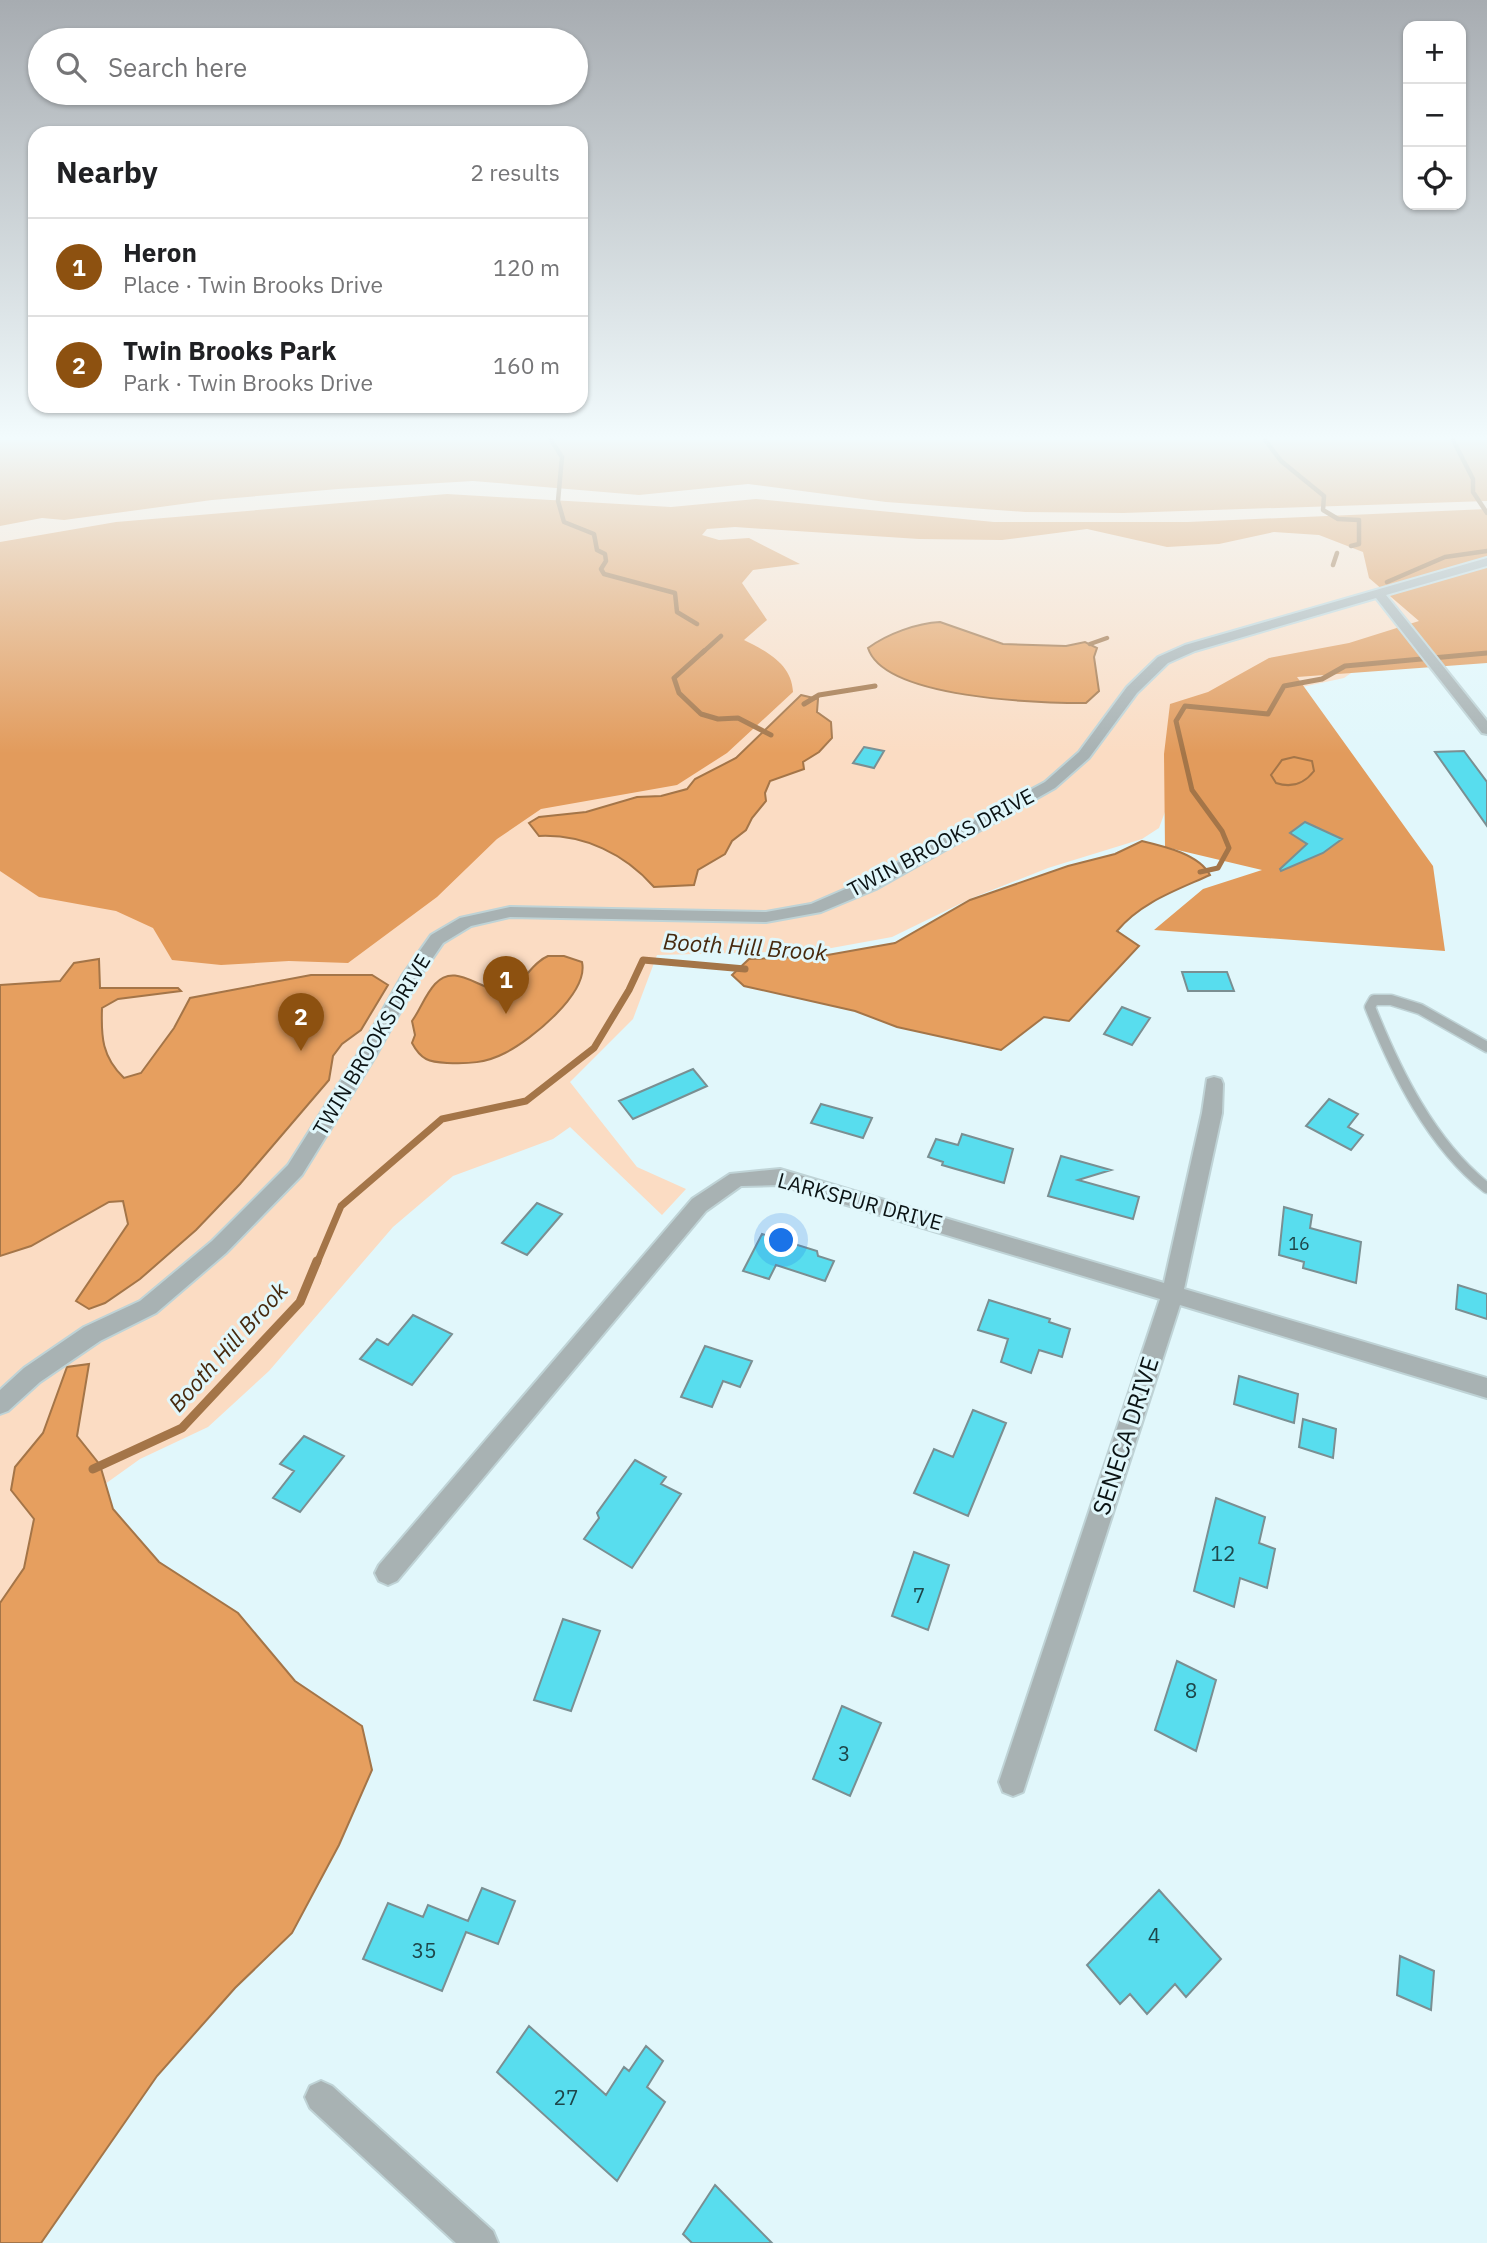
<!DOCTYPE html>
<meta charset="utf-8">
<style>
:root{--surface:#fff;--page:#f2f2f2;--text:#202124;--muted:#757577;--line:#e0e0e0;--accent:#8d5110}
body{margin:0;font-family:"IBM Plex Sans",sans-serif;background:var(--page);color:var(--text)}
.controls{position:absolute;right:21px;top:21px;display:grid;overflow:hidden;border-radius:14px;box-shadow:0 2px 5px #0004}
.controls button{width:63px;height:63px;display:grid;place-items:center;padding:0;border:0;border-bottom:2px solid var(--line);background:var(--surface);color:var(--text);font:35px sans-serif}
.you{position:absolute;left:782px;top:1241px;width:24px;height:24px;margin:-18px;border:5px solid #fff;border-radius:50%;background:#1a73e8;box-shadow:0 0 0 10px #1a73e833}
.badge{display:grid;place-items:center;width:46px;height:46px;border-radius:50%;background:var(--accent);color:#fff;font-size:23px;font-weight:700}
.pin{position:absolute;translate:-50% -58px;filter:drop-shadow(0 2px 4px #0008)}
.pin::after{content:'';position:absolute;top:37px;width:24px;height:21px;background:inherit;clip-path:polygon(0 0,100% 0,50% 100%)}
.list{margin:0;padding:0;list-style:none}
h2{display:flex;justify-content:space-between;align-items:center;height:91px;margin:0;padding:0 28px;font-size:30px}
h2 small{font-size:23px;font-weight:400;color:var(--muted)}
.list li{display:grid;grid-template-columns:46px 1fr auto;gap:21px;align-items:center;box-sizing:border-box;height:98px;padding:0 28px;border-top:2px solid var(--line)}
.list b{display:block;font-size:26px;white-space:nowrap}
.list p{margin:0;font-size:23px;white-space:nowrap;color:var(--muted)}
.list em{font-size:23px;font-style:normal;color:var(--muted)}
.icon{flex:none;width:38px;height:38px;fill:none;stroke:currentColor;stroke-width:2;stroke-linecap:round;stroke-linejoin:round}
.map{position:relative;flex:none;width:1487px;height:2243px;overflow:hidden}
.search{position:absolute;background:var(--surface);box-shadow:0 2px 5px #0004;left:28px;top:28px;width:560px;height:77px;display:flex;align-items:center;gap:18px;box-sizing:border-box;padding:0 24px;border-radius:38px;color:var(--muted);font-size:26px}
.panel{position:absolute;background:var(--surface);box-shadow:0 2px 5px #0004;left:28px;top:126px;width:560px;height:287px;border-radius:21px}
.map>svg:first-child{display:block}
.green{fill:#fbdcc3}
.forest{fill:#e29b5c}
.water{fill:#e69f5f;stroke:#a47548;stroke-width:2}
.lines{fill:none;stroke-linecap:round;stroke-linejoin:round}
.stream-far3{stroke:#a47548;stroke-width:4.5}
.stream-far2{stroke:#a47548;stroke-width:5}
.stream-far1{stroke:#a47548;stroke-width:7}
.stream{stroke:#a47548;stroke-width:9}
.building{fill:#58ddee;stroke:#7a8f92;stroke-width:2}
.lane-casing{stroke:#bfd3d6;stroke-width:13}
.street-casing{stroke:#bfd3d6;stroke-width:4}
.lane{stroke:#a8b2b3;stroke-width:10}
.street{fill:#a8b2b3;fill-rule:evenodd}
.labels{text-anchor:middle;stroke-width:6;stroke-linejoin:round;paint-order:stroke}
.number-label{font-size:18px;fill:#1e464a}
.street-label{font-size:21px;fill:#0b1314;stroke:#e1f7fb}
.near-number-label{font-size:21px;fill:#1e464a}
.water-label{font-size:23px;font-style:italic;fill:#472a0f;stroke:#e1f7fb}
.near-street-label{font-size:24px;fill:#0b1314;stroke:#e1f7fb}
</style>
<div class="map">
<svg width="1487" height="2243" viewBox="0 0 1487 2243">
<rect width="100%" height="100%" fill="#e1f7fb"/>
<!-- green -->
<path class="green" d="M 0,440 L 1487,440 L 1487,660 L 1357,669 L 1344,678 L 1293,689 L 1175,785 L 1159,828 L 1142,839 L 1048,868 L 972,898 L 892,937 L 815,951 L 657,955 L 633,1019 L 570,1082 L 637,1167 L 686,1189 L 662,1215 L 570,1127 L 553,1139 L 453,1176 L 393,1227 L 269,1371 L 208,1427 L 140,1459 L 59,1517 L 0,1644 Z"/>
<!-- forest -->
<path class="forest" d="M 0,440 L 1487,440 L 1487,501 L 1123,513 L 1025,512 L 886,502 L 748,484 L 639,495 L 473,481 L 338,489 L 212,500 L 64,520 L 42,518 L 0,526 Z
M 447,494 L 671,507 L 756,499 L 994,522 L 1188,522 L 1487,509 L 1487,663 L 1297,677 L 1433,866 L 1445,951 L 1154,930 L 1203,889 L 1262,870 L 1165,847 L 1164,754 L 1170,704 L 1208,692 L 1269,658 L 1349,643 L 1419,621 L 1369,578 L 1363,552 L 1319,535 L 1274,532 L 1219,544 L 1167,547 L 1087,529 L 1002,540 L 919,539 L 735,527 L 707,529 L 702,535 L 719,540 L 749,538 L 800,564 L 753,570 L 742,583 L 767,620 L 744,640 C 766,651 792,664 793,692 L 727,753 L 677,785 L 541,809 L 497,839 L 437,897 L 348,963 L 289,961 L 221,965 L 172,960 L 153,928 L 116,911 L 39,897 L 0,871 L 0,542 L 116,522 Z"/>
<!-- water -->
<path class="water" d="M 940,622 L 1003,644 L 1066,646 L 1085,642 L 1097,648 L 1094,657 L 1099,691 L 1086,703 C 1040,703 884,699 868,648 C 887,634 917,623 940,622 Z
M 801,695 L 818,699 L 817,712 L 831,722 L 832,738 L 819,752 L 803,762 L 804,769 L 770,781 L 765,793 L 766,801 L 752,818 L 746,830 L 732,841 L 725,854 L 698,870 L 694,885 L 654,887 C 625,854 584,834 539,836 L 529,823 L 539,817 L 586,812 L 637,797 L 661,796 L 687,789 L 695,779 L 736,758 Z
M 1294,757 L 1312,761 L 1314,771 C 1304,784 1291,788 1276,783 L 1271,775 L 1282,760 Z
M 1142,841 C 1163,846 1199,854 1210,875 C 1177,890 1141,902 1117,931 L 1139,946 L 1069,1021 L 1044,1017 L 1001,1050 L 897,1027 L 855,1011 L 744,986 L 732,975 L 749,959 L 822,956 L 895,943 L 970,900 L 1068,866 L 1115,854 Z
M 548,956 L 564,956 L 582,962 C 589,993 531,1040 505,1053 C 486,1063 468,1064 447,1063 C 429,1062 421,1060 412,1043 L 415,1035 L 412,1021 C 420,1010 425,995 435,984 C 457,960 482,995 506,989 C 525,985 529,964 548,956 Z
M 99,959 L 100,988 L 178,988 L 181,991 L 118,999 L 102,1008 C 101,1037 102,1057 124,1078 L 141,1073 L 174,1028 L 190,998 L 311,975 L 372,975 L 388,985 L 361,1030 L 342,1044 L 333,1056 L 329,1080 L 240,1184 L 196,1230 L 140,1279 L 105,1303 L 89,1309 L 76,1301 L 128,1224 L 123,1201 L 109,1202 L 31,1246 L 0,1256 L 0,985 L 60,981 L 74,963 Z
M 89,1364 L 77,1436 L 100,1465 L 113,1509 L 159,1562 L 238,1613 L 295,1681 L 362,1726 L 372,1770 L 339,1845 L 292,1933 L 235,1988 L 157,2076 L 41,2243 L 0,2243 L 0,1603 L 24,1568 L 34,1519 L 11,1490 L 15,1467 L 43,1433 L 67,1367 Z"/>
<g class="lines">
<!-- stream-far3 -->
<path class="stream-far3" d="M 551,440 L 562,457 L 558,501 L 564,522 L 594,534 L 597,550 L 605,554 L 606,561 L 601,569 L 604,574 L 675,593 L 677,612 L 697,624
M 1265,440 L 1281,461 L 1324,496 L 1323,510 L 1338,519 L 1359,520 L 1359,544 L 1351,546
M 1453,440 L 1473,479 L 1473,492 L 1487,513
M 1333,565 L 1337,553
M 1387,582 L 1445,557 L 1487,551
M 1090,644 L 1107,638
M 702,653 L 721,636"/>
<!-- stream-far2 -->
<path class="stream-far2" d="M 704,651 L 674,678 L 679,693 L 701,714 L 718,719 L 738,718 L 771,735
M 804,704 L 819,695 L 875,686
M 1200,872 L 1218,868 L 1229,848 L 1222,831 L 1192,790 L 1176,721 L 1185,706 L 1268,714 L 1284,686 L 1322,679 L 1345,666 L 1487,653"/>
<!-- stream-far1 -->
<path class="stream-far1" d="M 317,1263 L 341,1206 L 442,1119 L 526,1101 L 594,1048 L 629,990 L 643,960 L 745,969"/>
<!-- stream -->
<path class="stream" d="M 93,1469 L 182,1428 L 300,1302 L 317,1261"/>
</g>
<!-- building -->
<path class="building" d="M 864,747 L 884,751 L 874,768 L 853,763 Z
M 1464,751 L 1487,782 L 1487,826 L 1435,752 Z
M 1305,822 L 1342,839 L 1323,853 L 1281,871 L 1280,869 L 1307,844 L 1290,833 Z
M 1182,972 L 1227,972 L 1234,991 L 1188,991 Z
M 1122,1007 L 1150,1018 L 1132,1045 L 1104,1034 Z
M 693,1069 L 707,1086 L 633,1119 L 619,1101 Z
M 1329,1099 L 1358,1114 L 1348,1127 L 1363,1135 L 1351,1150 L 1306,1126 Z
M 821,1104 L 872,1118 L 863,1138 L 811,1123 Z
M 962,1134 L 1013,1149 L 1004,1183 L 942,1165 L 943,1162 L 928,1157 L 936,1139 L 958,1145 Z
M 1061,1156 L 1111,1170 L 1078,1180 L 1139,1197 L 1133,1219 L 1048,1196 Z
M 537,1203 L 562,1214 L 527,1255 L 502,1243 Z
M 1284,1207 L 1312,1215 L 1310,1228 L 1361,1242 L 1356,1283 L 1303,1268 L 1304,1262 L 1279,1255 Z
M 762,1234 L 817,1251 L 818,1256 L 834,1261 L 825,1281 L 776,1265 L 769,1279 L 743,1271 Z
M 1458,1285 L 1487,1294 L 1487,1319 L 1456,1309 Z
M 989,1300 L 1050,1319 L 1049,1322 L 1070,1329 L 1062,1357 L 1039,1350 L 1031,1373 L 1001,1362 L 1008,1339 L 978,1330 Z
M 413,1315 L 452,1334 L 412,1385 L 360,1359 L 377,1339 L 388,1345 Z
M 705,1346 L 752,1361 L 740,1387 L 723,1381 L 712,1407 L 681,1397 Z
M 1239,1376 L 1298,1394 L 1294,1423 L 1234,1404 Z
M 973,1410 L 1006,1423 L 968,1516 L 914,1493 L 934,1449 L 953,1457 Z
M 1303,1419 L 1336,1429 L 1333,1458 L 1299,1447 Z
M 304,1436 L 344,1456 L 300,1512 L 273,1498 L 294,1471 L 280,1464 Z
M 635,1460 L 666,1477 L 661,1484 L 681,1494 L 632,1568 L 584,1539 L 599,1518 L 597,1513 Z
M 1216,1498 L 1265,1517 L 1259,1543 L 1275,1549 L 1267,1588 L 1240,1578 L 1234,1607 L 1194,1591 Z
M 914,1552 L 949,1565 L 928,1630 L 892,1616 Z
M 563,1619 L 600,1631 L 571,1711 L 534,1700 Z
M 1177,1661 L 1216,1680 L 1196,1751 L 1155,1730 Z
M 842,1706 L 881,1723 L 850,1796 L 813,1779 Z
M 482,1888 L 515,1901 L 498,1944 L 466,1932 L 442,1991 L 363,1959 L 388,1903 L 423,1917 L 428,1905 L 468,1921 Z
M 1159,1890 L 1221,1959 L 1186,1997 L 1175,1984 L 1147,2014 L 1130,1994 L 1120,2004 L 1087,1965 Z
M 1400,1956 L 1434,1971 L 1431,2010 L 1397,1995 Z
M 529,2026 L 606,2095 L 624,2067 L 629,2071 L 646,2046 L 663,2061 L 647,2087 L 665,2102 L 617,2181 L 497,2072 Z
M 715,2185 L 772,2243 L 692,2243 L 683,2234 Z"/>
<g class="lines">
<!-- lane casing -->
<g class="lane-casing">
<path id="lane" d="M 1487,1047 L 1420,1009 L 1391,1000 L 1374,1000 L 1370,1007 C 1396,1072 1431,1144 1487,1188"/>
</g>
<!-- street casing -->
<g class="street-casing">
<path id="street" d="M 1487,558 L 1487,566 L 1386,595 L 1487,721 L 1487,734 L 1482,733 L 1376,598 L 1195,651 L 1168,663 L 1137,693 L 1089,758 L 1055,788 L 876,889 L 821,912 L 766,922 L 510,917 L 471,926 L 443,943 L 419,978 L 375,1057 L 302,1175 L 226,1253 L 156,1313 L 100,1341 L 40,1382 L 8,1411 L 0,1414 L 0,1390 L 24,1368 L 84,1327 L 140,1301 L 212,1241 L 288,1165 L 358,1054 L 402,976 L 431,935 L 460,918 L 510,907 L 766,912 L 811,904 L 864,881 L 1045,782 L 1079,752 L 1127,687 L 1158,657 L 1185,645 Z
M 1214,1077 L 1221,1079 L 1223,1084 L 1222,1113 L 1184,1289 L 1487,1378 L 1487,1398 L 1180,1305 L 1023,1792 L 1013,1796 L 1003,1792 L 999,1782 L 1160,1299 L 780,1185 L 741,1186 L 706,1211 L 397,1581 L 388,1585 L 379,1581 L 375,1573 L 379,1565 L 692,1199 L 730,1174 L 780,1169 L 1164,1283 L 1202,1113 L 1207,1079 Z
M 321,2081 L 332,2086 L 493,2231 L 498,2243 L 456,2243 L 310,2108 L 305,2097 L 310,2086 Z"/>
</g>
<!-- lane -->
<use href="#lane" class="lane"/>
<!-- street -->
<use href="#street" class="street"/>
</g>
<!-- sky -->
<linearGradient id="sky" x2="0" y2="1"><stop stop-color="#a7acb1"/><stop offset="0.58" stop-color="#f2fbfd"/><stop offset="1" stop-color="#f2fbfd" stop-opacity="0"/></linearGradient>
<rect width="1487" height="754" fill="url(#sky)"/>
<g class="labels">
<!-- number labels -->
<g class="number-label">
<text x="1299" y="1250">16</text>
</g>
<!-- street labels -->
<g class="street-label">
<text transform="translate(941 843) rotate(-28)" y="7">TWIN BROOKS DRIVE</text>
<text transform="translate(372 1045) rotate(-59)" y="7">TWIN BROOKS DRIVE</text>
<text transform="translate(860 1202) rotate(15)" y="7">LARKSPUR DRIVE</text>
</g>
<!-- near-number labels -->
<g class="near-number-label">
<text x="1223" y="1561">12</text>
<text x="919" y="1603">7</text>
<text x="1191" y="1698">8</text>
<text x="844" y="1761">3</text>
<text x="1154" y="1943">4</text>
<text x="424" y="1958">35</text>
<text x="566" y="2105">27</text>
</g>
<!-- water labels -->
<g class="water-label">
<text transform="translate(745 947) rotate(4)" y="8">Booth Hill Brook</text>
<text transform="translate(228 1347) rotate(-48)" y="8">Booth Hill Brook</text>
</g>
<!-- near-street labels -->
<g class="near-street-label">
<text transform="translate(1126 1436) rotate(-72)" y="8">SENECA DRIVE</text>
</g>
</g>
</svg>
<div class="controls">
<button>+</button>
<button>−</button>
<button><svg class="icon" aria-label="locate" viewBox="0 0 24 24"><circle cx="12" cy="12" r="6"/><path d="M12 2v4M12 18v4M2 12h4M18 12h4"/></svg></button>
</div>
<div class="you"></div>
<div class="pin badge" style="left:506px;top:1014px">1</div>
<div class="pin badge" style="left:301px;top:1051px">2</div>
<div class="search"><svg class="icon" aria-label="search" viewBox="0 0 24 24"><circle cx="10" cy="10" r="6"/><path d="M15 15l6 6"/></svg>Search here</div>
<section class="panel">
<h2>Nearby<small>2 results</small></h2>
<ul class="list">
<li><span class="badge">1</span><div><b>Heron</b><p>Place · Twin Brooks Drive</p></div><em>120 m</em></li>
<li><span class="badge">2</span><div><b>Twin Brooks Park</b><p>Park · Twin Brooks Drive</p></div><em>160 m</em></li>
</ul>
</section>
</div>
